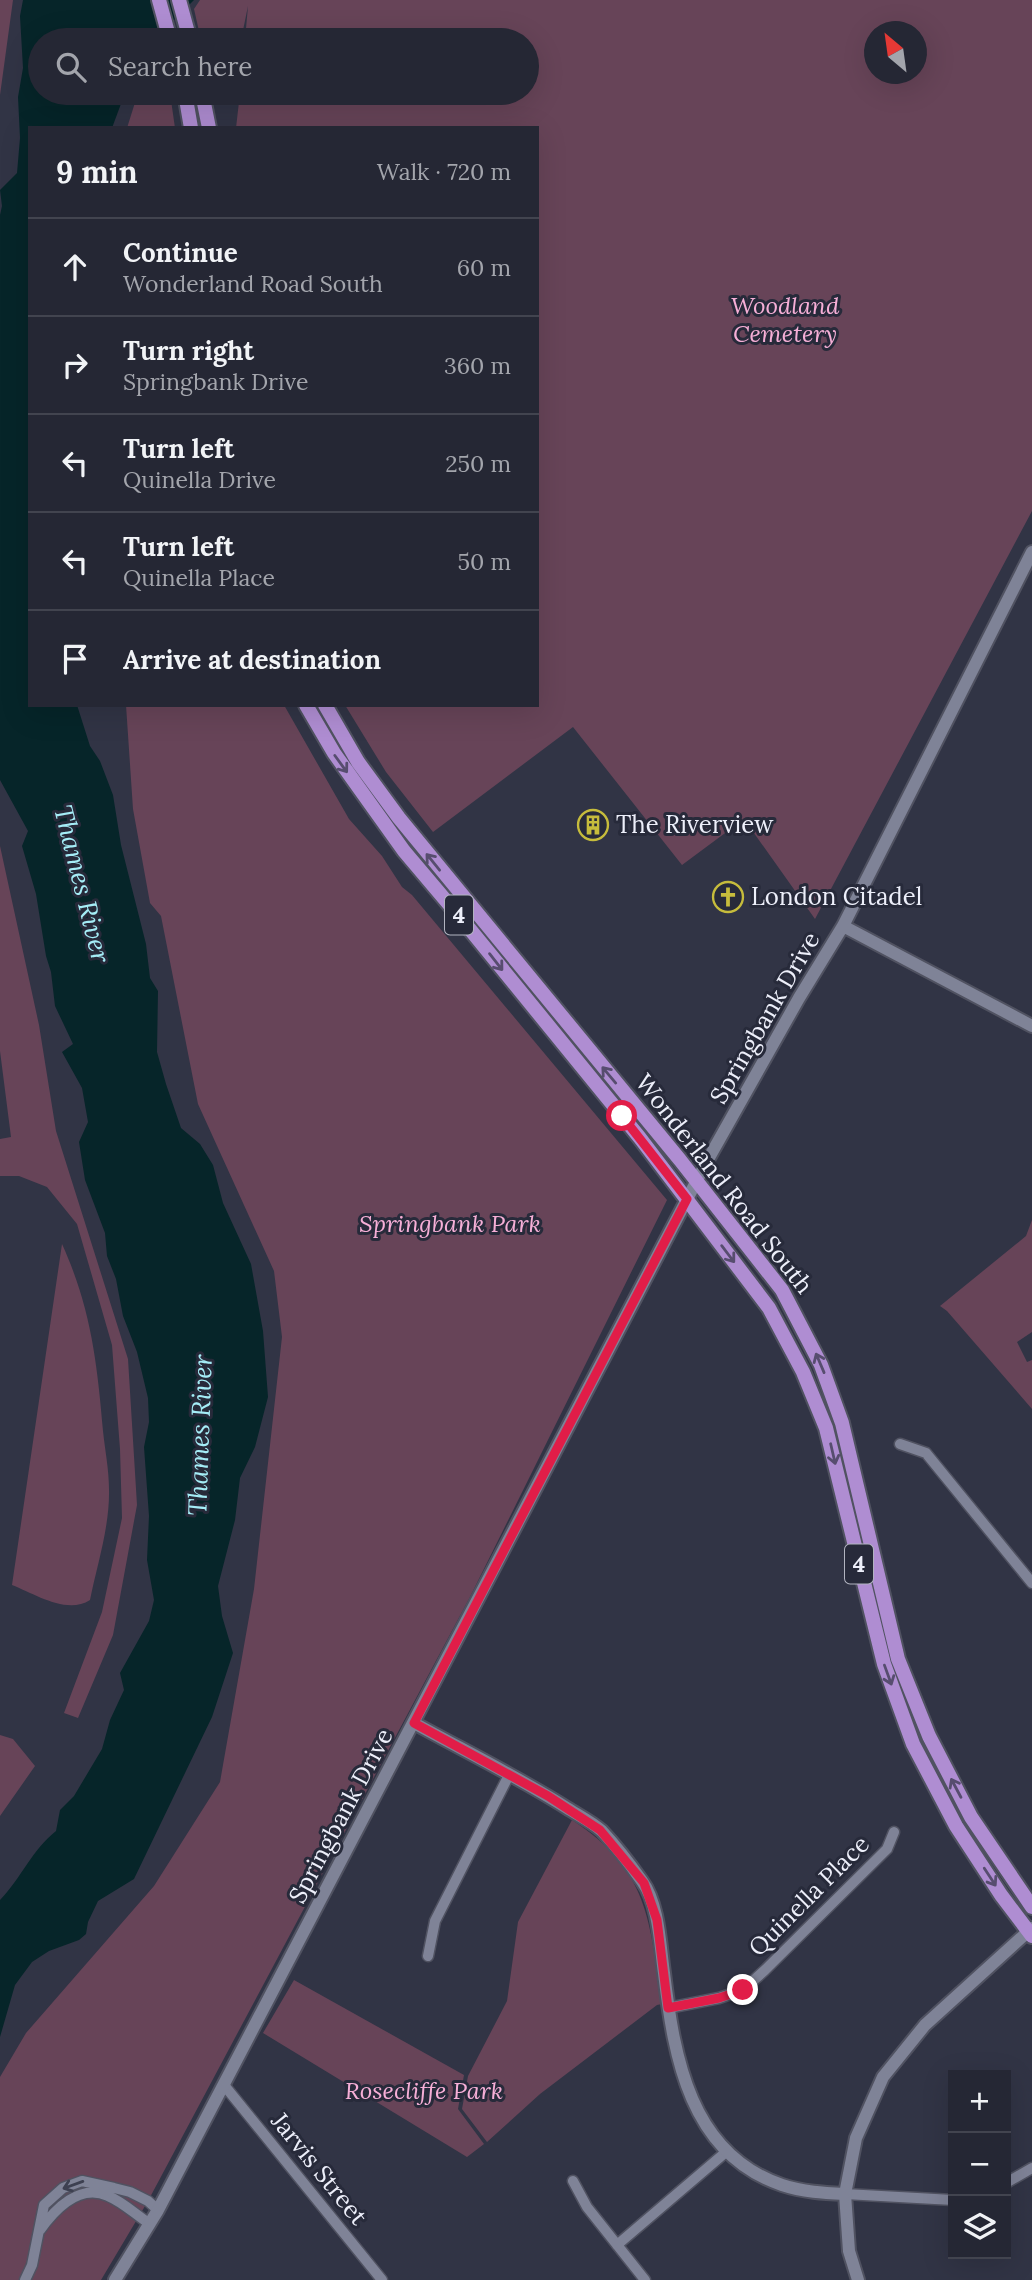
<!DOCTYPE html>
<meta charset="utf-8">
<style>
:root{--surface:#252734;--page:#2d2f3c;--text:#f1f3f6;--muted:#a3a5ac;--line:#42444f}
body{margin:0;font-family:Lora,serif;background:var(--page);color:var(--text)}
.controls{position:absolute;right:21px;bottom:21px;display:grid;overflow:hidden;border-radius:0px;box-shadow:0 7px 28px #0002}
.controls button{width:63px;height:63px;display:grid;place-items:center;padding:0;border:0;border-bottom:2px solid var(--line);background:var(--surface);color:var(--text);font:35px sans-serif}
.compass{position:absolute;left:864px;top:21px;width:63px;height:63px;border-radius:50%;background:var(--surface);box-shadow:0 7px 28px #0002;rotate:331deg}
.stop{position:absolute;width:21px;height:21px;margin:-16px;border:5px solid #e11d48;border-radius:50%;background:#fff}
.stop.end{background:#e11d48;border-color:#fff;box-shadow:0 2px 7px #0008}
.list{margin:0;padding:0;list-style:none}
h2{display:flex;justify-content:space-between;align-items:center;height:91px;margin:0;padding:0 28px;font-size:30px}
h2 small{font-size:23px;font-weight:400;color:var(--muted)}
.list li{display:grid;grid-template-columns:46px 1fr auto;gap:21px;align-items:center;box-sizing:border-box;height:98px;padding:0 28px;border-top:2px solid var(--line)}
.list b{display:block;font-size:26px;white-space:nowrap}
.list p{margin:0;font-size:23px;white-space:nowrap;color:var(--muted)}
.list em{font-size:23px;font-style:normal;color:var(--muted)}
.icon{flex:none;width:38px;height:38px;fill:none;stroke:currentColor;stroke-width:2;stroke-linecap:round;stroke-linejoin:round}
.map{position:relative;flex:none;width:1032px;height:2280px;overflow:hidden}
.search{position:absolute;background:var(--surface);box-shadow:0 7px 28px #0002;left:28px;top:28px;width:511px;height:77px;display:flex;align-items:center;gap:18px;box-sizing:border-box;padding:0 24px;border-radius:38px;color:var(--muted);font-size:26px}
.panel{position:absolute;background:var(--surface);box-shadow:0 7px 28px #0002;left:28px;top:126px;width:511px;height:581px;border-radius:0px}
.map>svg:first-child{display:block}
.green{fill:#674458;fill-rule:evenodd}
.water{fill:#062529}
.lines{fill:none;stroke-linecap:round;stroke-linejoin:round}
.street-casing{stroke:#505261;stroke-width:13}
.secondary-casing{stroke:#505261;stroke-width:16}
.primary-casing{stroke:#505261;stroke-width:18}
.street{stroke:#7f8397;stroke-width:10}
.secondary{stroke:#7f8397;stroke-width:12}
.primary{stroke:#af8dd2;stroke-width:14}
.oneway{stroke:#574d6f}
.oneway2{stroke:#3d4051}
.route{stroke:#e11d48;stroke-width:9}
.labels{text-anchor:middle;stroke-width:6;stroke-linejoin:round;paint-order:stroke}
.shield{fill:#272a3a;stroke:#b2b4c0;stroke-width:2}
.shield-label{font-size:23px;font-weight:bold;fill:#edeffa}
.park-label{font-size:24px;font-style:italic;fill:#f6afd7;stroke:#272a3a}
.poi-label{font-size:24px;fill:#edeffa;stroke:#272a3a;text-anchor:start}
.street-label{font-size:24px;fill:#edeffa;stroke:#272a3a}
.water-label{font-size:26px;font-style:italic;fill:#a5edf7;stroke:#272a3a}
</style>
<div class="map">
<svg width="1032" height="2280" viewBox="0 0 1032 2280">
<rect width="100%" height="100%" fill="#313445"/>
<!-- green -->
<path class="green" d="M 0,0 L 13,0 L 0,95 Z
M 200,0 L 1032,0 L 1032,511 L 815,919 L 744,819 L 682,865 L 573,727 L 433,832 L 386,772 L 345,705 L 537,705 L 537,128 L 236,128 L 240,93 L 527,93 L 527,40 L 245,40 L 248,6 L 241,40 L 201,40 L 194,9 ZM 874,32 L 916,32 L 916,74 L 874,74 Z
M 138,93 L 170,93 L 175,128 L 127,128 Z
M 126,705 L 284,705 L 349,819 L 382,856 L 402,887 L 412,895 L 667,1200 L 470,1597 L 148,2201 L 101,2280 L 0,2280 L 0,2077 L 26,2033 L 154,1886 L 220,1782 L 254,1589 L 282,1337 L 274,1271 L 198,1104 L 161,916 L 150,903 L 133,809 Z
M 0,846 L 39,1025 L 56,1131 L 128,1359 L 137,1505 L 113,1635 L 78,1718 L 64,1713 L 102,1612 L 122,1518 L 120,1449 L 112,1345 L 77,1224 L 47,1187 L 19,1176 L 0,1176 L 0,1139 L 11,1137 L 0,1051 Z
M 1032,1220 L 1032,1332 L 1017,1342 L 1027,1362 L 1032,1360 L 1032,1409 L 947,1311 L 940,1306 L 1026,1236 Z
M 62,1244 C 91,1308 97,1362 103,1431 C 105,1450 109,1470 109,1489 C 110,1526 97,1565 90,1600 C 67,1615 35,1594 12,1585 Z
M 0,1735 L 13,1739 L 35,1766 L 0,1816 Z
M 572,1820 C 650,1871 649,1920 662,2004 L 657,2005 L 540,2094 L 487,2142 L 462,2109 L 468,2076 L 507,2001 L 518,1922 Z
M 294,1980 L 464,2075 L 458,2109 L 484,2144 L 467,2157 L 263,2033 Z"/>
<!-- water -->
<path class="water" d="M 23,0 L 194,0 L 154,40 L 40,40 L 40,93 L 125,93 L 112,128 L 30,128 L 30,705 L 77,705 L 90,746 L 100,761 L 113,795 L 121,845 L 146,944 L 150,978 L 158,991 L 157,1052 L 166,1084 L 181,1128 L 200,1144 L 213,1165 L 223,1203 L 251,1264 L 263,1331 L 268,1397 L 255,1447 L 240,1478 L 235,1520 L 218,1586 L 222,1616 L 233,1653 L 212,1717 L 134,1879 L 98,1901 L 88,1922 L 86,1934 L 79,1940 L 49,1951 L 32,1962 L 15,1985 L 0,2037 L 0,1900 C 22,1877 32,1850 56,1831 L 60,1810 L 74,1796 L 102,1749 L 110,1720 L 124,1690 L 120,1673 L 149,1621 L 154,1600 L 147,1560 L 149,1516 L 144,1447 L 149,1422 L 148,1398 L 137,1352 L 123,1316 L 116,1279 L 107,1256 L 105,1233 L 85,1180 L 79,1142 L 88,1122 L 82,1088 L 62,1052 L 73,1044 L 55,1006 L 51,972 L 46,956 L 36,894 L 22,846 L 28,831 L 0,780 L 0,215 L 2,206 L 0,190 L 17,173 L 20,138 L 18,97 L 23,68 L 20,16 Z"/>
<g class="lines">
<!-- street casing -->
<g class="street-casing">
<path id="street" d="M 900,1444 L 926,1453 L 1032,1583
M 428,1956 L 435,1921 L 509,1775
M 668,2008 L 719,1998 L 743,1990 L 765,1970 L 887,1849 L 894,1832
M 224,2085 L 382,2280
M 573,2181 L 587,2207 L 645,2280
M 1006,2183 L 1032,2168
M 845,2194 L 953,2200
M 40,2230 C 55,2209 80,2183 108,2196 C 123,2202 136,2215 150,2224
M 617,2245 L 726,2152
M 25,2280 L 32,2265 L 44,2205 L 63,2188 L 82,2181 L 114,2188 L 130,2192 L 148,2201 L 158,2210"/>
</g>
<!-- secondary casing -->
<g class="secondary-casing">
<path id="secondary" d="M 843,926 L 1032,1026
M 414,1723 C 465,1751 518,1777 567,1808 C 578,1815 592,1822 602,1831 C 616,1846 630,1864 642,1881 C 659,1904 660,1945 664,1973 C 674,2057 690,2154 782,2185 C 803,2192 824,2193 845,2194
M 115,2280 L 158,2210 L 706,1163 L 799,998 L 843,926 L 1032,552
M 858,2280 L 849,2251 L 845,2194 L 856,2138 L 883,2077 L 925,2025 L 1032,1928"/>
</g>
<!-- primary casing -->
<g class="primary-casing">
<path id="primary" d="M 159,0 L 170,40
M 179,0 L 190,40
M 185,93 L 191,128
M 202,93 L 209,128
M 306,705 L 334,753 L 404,851 L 464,922 L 640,1138 L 769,1308 L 803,1372 L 826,1428 L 884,1664 L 913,1744 L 956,1826 L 1001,1895 L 1032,1936
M 325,705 L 358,762 L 399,818 L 680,1160 L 782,1290 L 821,1365 L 842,1423 L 898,1659 L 929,1736 L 971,1817 L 1032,1907"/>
</g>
<!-- street -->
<use href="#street" class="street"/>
<!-- secondary -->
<use href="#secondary" class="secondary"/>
<!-- primary -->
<use href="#primary" class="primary"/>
</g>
<!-- one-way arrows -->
<defs><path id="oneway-shaft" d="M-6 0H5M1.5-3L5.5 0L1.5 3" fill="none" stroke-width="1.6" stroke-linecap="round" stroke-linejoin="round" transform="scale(1.75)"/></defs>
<g class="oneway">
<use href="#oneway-shaft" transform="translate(341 764) rotate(54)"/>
<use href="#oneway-shaft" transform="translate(433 862) rotate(-129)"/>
<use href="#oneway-shaft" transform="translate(496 962) rotate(52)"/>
<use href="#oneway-shaft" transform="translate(609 1075) rotate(-130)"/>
<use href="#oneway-shaft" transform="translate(728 1254) rotate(53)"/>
<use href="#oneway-shaft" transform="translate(820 1363) rotate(-113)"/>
<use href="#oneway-shaft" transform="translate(833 1454) rotate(77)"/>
<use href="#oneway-shaft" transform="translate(888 1675) rotate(70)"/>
<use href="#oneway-shaft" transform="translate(956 1788) rotate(-118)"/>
<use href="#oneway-shaft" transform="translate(990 1877) rotate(57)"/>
</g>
<use class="oneway2" href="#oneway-shaft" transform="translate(73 2185) rotate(160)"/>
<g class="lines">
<!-- route -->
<path class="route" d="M 622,1116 L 687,1199 L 414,1723 L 548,1796 L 600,1830 L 644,1883 L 657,1920 L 668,2008 L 719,1998 L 743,1990"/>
</g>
<!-- icons -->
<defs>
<g id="building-ring" transform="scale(1.575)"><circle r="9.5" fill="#272a3a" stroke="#c6bc3c" stroke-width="1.5"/><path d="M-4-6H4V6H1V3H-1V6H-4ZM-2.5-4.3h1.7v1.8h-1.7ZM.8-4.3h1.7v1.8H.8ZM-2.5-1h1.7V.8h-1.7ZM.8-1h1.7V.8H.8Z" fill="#c6bc3c"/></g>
<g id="church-ring" transform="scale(1.575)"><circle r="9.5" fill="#272a3a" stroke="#c6bc3c" stroke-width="1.5"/><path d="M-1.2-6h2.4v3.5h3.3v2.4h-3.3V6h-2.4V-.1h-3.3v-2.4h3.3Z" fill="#c6bc3c"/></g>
</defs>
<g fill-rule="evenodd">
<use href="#building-ring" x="593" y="825"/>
<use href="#church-ring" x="728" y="897"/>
</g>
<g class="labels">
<!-- shield labels -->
<g class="shield">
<rect x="445" y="895.5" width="28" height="39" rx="5"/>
<rect x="845" y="1544.5" width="28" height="39" rx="5"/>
</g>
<g class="shield-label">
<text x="459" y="923">4</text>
<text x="859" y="1572">4</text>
</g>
<!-- park labels -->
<g class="park-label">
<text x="785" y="314">Woodland<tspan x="785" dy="28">Cemetery</tspan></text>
<text x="450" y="1232">Springbank Park</text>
<text x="424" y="2099">Rosecliffe Park</text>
</g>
<!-- poi labels -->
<g class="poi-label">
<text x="616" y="833">The Riverview</text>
<text x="751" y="905">London Citadel</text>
</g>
<!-- street labels -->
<g class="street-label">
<text transform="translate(765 1018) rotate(-60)" y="8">Springbank Drive</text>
<text transform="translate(724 1184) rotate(52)" y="8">Wonderland Road South</text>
<text transform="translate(341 1816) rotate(-62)" y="8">Springbank Drive</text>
<text transform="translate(809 1896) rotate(-45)" y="8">Quinella Place</text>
<text transform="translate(319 2169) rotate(51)" y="8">Jarvis Street</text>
</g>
<!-- water labels -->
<g class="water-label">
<text transform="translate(82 884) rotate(76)" y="9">Thames River</text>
<text transform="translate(200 1435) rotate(-88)" y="9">Thames River</text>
</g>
</g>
</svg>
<div class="controls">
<button>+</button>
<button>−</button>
<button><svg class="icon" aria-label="layers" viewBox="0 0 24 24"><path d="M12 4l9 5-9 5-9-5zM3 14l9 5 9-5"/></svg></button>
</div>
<svg class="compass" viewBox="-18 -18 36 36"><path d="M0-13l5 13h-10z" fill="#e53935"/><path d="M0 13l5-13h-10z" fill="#a3a5ac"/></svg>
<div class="stop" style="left:622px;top:1116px"></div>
<div class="stop end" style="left:743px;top:1990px"></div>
<div class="search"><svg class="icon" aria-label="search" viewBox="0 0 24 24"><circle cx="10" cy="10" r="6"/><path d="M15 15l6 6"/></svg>Search here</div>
<section class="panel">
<h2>9 min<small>Walk · 720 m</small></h2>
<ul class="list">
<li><svg class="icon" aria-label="ahead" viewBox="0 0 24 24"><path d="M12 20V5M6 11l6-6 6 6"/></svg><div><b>Continue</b><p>Wonderland Road South</p></div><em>60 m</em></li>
<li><svg class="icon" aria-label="right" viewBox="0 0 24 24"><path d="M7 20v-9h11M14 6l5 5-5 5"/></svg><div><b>Turn right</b><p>Springbank Drive</p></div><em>360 m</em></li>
<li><svg class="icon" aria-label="left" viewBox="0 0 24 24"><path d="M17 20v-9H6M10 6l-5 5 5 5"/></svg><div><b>Turn left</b><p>Quinella Drive</p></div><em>250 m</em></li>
<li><svg class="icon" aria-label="left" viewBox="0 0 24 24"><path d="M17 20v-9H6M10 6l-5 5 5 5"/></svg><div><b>Turn left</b><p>Quinella Place</p></div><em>50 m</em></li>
<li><svg class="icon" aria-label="arrive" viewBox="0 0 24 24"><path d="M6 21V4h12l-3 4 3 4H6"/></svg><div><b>Arrive at destination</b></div></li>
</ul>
</section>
</div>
